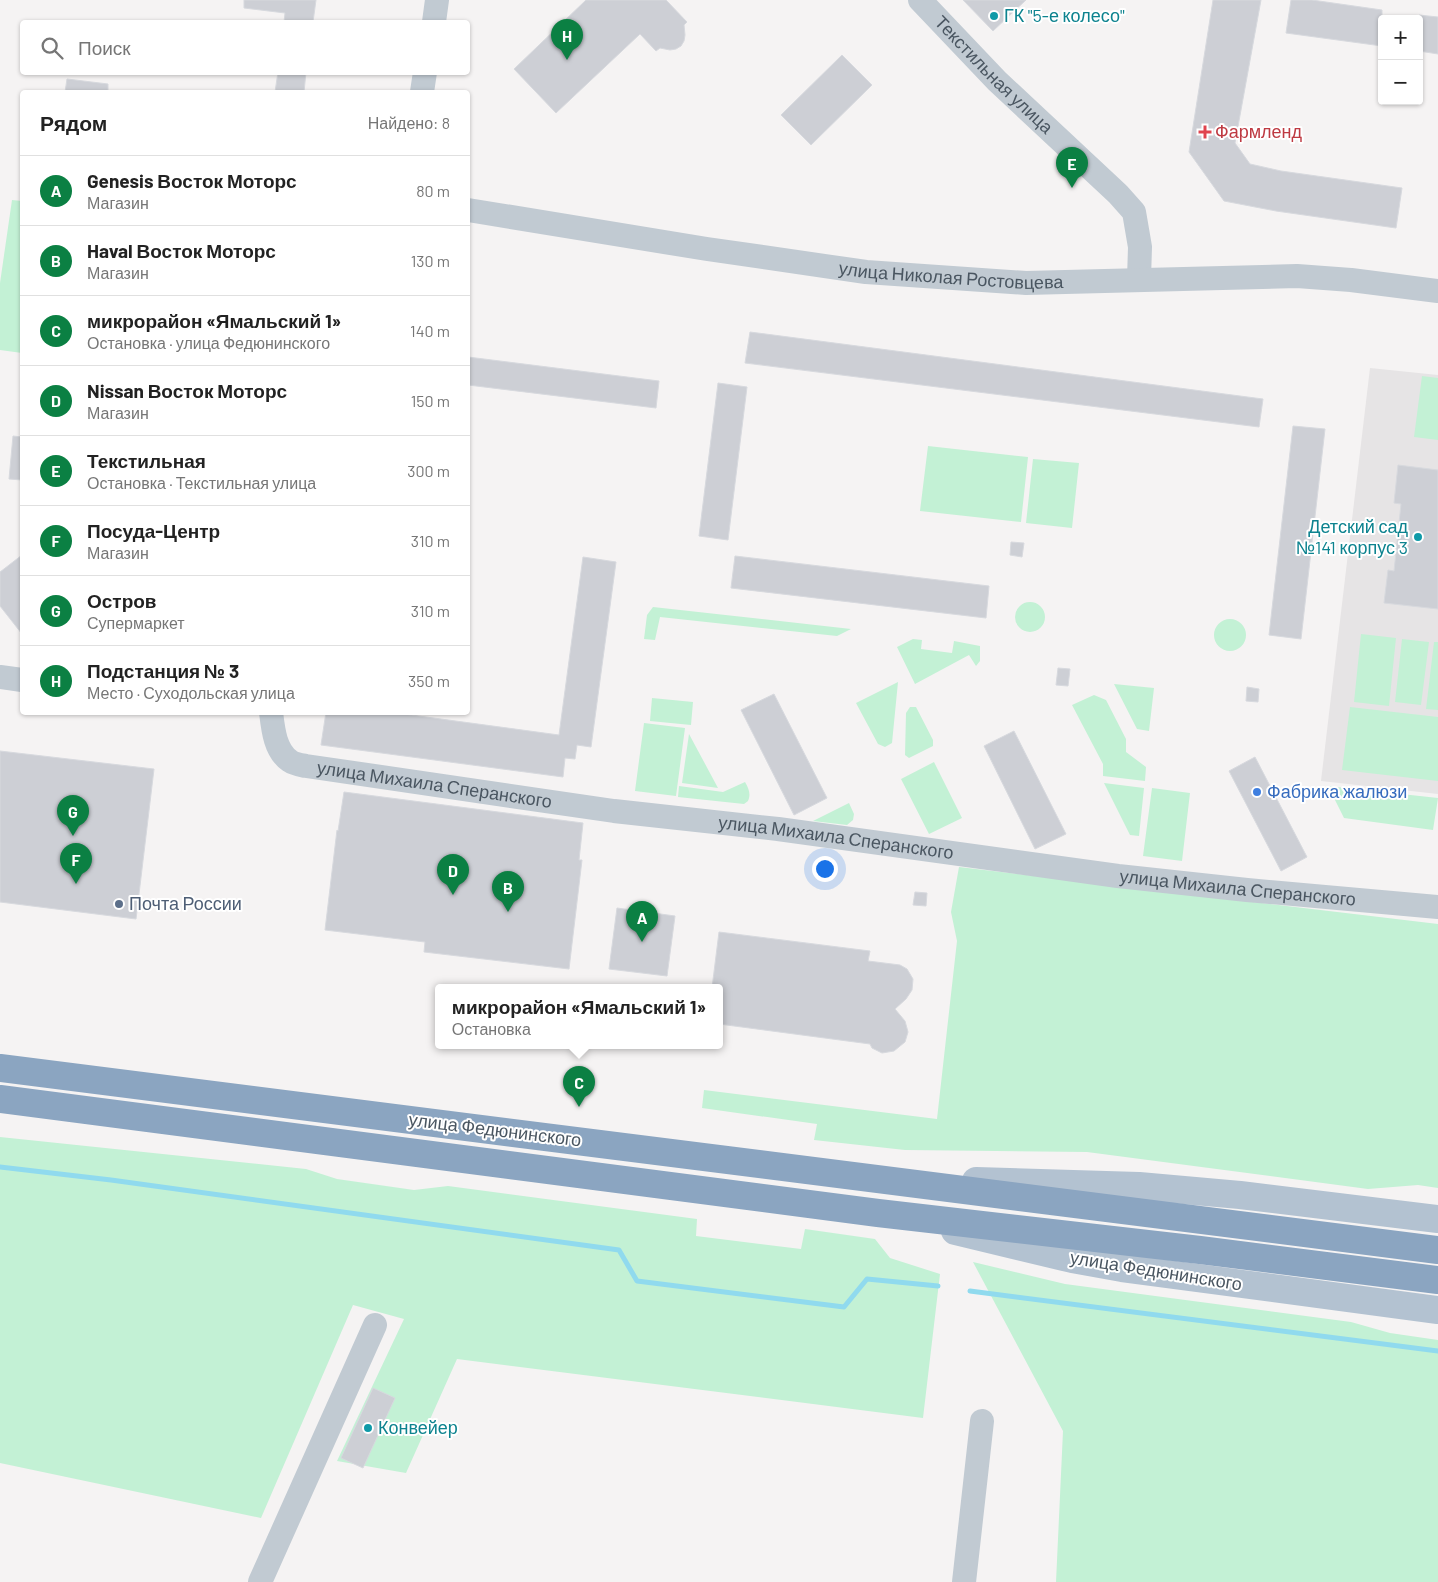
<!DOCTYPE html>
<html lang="ru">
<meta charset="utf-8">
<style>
:root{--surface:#fff;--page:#f2f2f2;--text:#222;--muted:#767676;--line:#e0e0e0;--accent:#0b8043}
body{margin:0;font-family:Barlow,sans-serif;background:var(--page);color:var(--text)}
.controls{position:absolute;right:15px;top:15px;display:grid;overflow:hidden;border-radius:5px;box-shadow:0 1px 4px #0004}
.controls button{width:45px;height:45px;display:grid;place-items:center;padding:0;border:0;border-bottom:1px solid var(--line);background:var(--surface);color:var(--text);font:25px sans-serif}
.you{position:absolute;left:824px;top:868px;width:18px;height:18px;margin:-12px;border:4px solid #fff;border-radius:50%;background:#1a73e8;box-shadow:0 0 0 8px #1a73e833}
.badge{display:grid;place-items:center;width:32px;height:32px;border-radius:50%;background:var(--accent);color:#fff;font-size:16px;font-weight:700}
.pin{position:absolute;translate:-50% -41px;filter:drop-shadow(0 1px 2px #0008)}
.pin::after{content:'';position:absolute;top:26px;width:18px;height:15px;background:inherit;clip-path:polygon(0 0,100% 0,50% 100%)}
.popup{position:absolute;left:435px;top:984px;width:288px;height:65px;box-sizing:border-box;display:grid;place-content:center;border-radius:5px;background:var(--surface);filter:drop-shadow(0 1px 4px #0005);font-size:16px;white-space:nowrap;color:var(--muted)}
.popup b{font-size:19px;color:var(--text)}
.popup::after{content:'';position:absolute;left:50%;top:100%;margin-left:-10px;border:10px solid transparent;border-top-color:var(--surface)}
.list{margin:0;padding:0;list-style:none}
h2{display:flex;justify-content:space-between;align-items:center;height:65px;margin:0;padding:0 20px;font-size:21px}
h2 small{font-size:16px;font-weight:400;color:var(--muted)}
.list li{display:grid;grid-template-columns:32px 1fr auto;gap:15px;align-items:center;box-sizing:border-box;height:70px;padding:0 20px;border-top:1px solid var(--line)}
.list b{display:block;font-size:19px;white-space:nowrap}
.list p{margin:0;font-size:16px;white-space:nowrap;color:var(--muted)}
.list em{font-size:16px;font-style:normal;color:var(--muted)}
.icon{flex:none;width:28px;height:28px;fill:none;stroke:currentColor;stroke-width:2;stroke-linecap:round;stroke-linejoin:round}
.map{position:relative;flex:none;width:1438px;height:1582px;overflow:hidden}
.search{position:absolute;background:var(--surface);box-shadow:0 1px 4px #0004;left:20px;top:20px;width:450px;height:55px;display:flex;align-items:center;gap:12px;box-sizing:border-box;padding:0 18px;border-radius:5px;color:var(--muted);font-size:19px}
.panel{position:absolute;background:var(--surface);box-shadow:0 1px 4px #0004;left:20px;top:90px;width:450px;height:625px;border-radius:5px}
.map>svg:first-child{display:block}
.education{fill:#e6e4e5}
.green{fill:#c3f1d5}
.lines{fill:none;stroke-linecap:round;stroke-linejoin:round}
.stream{stroke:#90daee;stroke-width:5}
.building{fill:#cdcfd5;stroke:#d7d9de}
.minor{stroke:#c1cad2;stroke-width:24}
.major{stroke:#b3c2d1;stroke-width:28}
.highway{stroke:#8ba5c1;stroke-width:28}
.culture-dot{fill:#0f9aa8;stroke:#fff;stroke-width:2}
.health-dot{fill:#e0444e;stroke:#fff;stroke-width:2}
.shop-dot{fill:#3f7fe0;stroke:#fff;stroke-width:2}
.service-dot{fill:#5c6f8a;stroke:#fff;stroke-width:2}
.labels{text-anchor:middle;stroke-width:4;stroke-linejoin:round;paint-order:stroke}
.culture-label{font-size:18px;fill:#0d838f;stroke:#fff;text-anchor:start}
.street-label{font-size:18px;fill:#4a5661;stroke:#fff}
.health-label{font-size:18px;fill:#be3a42;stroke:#fff;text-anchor:start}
.shop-label{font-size:18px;fill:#366cbe;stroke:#fff;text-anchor:start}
.service-label{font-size:18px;fill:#4e5e75;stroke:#fff;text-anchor:start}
</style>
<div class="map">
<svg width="1438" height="1582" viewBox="0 0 1438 1582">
<rect width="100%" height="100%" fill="#f5f3f3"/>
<!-- education -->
<path class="education" d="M 1370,368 L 1438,375 L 1438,794 L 1321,781 Z"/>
<!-- green -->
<path class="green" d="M 12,200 L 22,201 L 22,353 L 0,350 L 0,283 Z
M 1422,376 L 1438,378 L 1438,440 L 1414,437 Z
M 928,446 L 1028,457 L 1021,522 L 920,511 Z
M 1033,459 L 1079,463 L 1072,528 L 1026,523 Z
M1015 617a15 15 0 1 1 30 0a15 15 0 1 1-30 0Z
M 653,607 L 851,629 L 837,636 L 660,617 L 655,640 L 644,639 L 647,615 Z
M1214 635a16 16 0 1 1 32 0a16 16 0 1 1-32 0Z
M 1361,634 L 1396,638 L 1389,706 L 1354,702 Z
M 913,639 L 922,640 L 921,649 L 952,653 L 954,641 L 980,646 L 980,661 L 976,666 L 969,655 L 915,684 L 897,647 Z
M 1402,639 L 1429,642 L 1421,705 L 1395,702 Z
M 1434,642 L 1438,642 L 1438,710 L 1426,709 Z
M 898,682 L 892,743 L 885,747 L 878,744 L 856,703 Z
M 1114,684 L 1154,688 L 1149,731 L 1137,729 Z
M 1094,695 L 1106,700 L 1126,739 L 1126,752 L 1146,767 L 1145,781 L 1103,776 L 1103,764 L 1072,705 Z
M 652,698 L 693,702 L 691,725 L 650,721 Z
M 910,707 L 916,707 L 933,740 L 933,746 L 909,758 L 905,755 L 906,713 Z
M 1350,707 L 1438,717 L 1438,781 L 1342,770 Z
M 644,723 L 685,728 L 676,796 L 635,791 Z
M 689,734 L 718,788 L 682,783 Z
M 934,762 L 962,818 L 929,834 L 901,779 Z
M 745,782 C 749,789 751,794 748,801 L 744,804 L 678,797 L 679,786 L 723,792 Z
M 1104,783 L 1144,788 L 1139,836 L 1130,835 Z
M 1328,786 L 1438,798 L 1433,830 L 1344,818 Z
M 1152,788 L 1190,793 L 1182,861 L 1143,856 Z
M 849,803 L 854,814 L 853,820 L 847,825 L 813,821 Z
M 959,867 L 1438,924 L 1438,1188 L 1418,1185 L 1368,1189 L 1087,1152 L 905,1150 L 814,1140 L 817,1124 L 702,1108 L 704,1090 L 937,1119 L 957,941 L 951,912 Z
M 0,1137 L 306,1169 L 337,1179 L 414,1190 L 448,1186 L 697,1219 L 696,1236 L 801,1249 L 805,1229 L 875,1239 L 890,1258 L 940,1274 L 923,1418 L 457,1359 L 406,1473 L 337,1461 L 404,1319 L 353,1305 L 261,1518 L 0,1463 Z
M 973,1262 L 1065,1284 L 1351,1322 L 1390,1333 L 1438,1340 L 1438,1582 L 1056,1582 L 1063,1431 Z"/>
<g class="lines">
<!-- stream -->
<path class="stream" d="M 0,1167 L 111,1180 L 619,1250 L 637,1281 L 844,1307 L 867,1279 L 938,1286
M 970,1291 L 1438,1351"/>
</g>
<!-- building -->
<path class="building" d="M 244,0 L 316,0 L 313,22 L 284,22 L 285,13 L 244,8 Z
M 586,0 L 666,0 L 687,22 L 684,25 L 685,35 L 684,41 L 681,46 L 676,49 L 670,50 L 660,48 L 656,51 L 640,34 L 556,113 L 514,69 Z
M 963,0 L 1026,0 L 993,31 Z
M 1213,0 L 1261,0 L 1235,143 L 1250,164 L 1281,171 L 1402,188 L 1396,228 L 1276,211 L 1224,201 L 1189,152 Z
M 1291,0 L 1312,0 L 1382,10 L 1382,46 L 1286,33 Z
M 1419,15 L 1438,17 L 1438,54 L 1419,51 Z
M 842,55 L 872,85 L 811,145 L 781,115 Z
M 278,72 L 306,72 L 304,92 L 275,92 Z
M 67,79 L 108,84 L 108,92 L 65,92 Z
M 750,332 L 1263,399 L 1259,427 L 745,363 Z
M 468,357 L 659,381 L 656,408 L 468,385 Z
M 718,383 L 747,387 L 728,540 L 699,536 Z
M 1293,426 L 1325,429 L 1301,639 L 1269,635 Z
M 13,436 L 22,437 L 22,480 L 9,479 Z
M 1398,465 L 1438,470 L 1438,609 L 1384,603 L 1388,570 L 1394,571 L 1401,504 L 1394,503 Z
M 1011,542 L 1024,543 L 1022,557 L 1010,555 Z
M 22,555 L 22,634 L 0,606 L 0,572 Z
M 735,556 L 989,586 L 986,618 L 731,588 Z
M 583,557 L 616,562 L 591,747 L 577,745 L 575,759 L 565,758 L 563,777 L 321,745 L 326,712 L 389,712 L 559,735 Z
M 1058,668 L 1070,669 L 1068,686 L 1056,685 Z
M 1247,687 L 1259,689 L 1258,702 L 1246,701 Z
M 774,694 L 827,798 L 794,815 L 741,710 Z
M 1014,731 L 1066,834 L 1035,849 L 984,746 Z
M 0,751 L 154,769 L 136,919 L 0,902 Z
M 1255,757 L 1307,857 L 1281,871 L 1229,771 Z
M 344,792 L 583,823 L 579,860 L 582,860 L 569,969 L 424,952 L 425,942 L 325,930 L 337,830 L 338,831 Z
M 915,892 L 927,893 L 926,906 L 913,905 Z
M 617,908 L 675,916 L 667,976 L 609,969 Z
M 719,932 L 870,951 L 868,961 L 900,965 L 907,969 L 913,979 L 912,990 L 906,999 L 895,1009 L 905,1021 L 908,1032 L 905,1042 L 894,1051 L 882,1053 L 872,1048 L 870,1044 L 719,1024 L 719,988 L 712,988 Z
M 373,1388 L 395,1398 L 363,1468 L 341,1458 Z"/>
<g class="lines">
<!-- minor -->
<g class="minor">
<path id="s1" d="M 920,0 L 997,81 L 1118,194 L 1134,212 L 1140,247 L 1139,279"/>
<path d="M 434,22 L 437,0"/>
<path d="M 422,92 L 425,72"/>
<path id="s2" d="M 468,210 L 707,249 L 866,272 L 1026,283 L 1297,276 L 1351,280 L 1438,291"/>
<path d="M 0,677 L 22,680"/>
<path id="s3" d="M 271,712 C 273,729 275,751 290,761 C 294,764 301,765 306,766 L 614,811 L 778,829 L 1118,876 L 1247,890 L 1438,907"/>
<path d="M 260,1582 L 375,1325"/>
<path d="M 964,1582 L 982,1421"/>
</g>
<!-- major -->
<path class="major" d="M 976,1181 L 1139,1186 L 1240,1195 L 1438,1219
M 955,1231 L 1072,1259 L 1122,1268 L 1438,1310"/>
<!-- highway -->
<path class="highway" d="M 0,1068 L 1438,1250
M 0,1099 L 878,1213 L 1200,1250 L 1438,1280"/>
</g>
<!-- markers -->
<g class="culture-dot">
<circle cx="994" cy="16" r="5"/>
<circle cx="1418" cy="537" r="5"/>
<circle cx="368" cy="1428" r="5"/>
</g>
<path class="health-dot" d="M1202.5 124.5h5v5h5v5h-5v5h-5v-5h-5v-5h5z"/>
<circle class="shop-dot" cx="1257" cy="792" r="5"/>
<circle class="service-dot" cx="119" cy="904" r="5"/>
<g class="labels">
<!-- culture labels -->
<g class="culture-label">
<text x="1004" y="22">ГК "5-е колесо"</text>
<text x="1408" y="533" text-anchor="end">Детский сад<tspan x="1408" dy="21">№141 корпус 3</tspan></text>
<text x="378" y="1434">Конвейер</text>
</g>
<!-- street labels -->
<g class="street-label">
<text dy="6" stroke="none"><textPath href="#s1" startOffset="105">Текстильная улица</textPath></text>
<text dy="6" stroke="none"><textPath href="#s2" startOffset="488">улица Николая Ростовцева</textPath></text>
<text dy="6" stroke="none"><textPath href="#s3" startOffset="201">улица Михаила Сперанского</textPath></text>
<text dy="6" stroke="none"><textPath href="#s3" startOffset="606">улица Михаила Сперанского</textPath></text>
<text dy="6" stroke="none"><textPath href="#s3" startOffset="1011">улица Михаила Сперанского</textPath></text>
<text transform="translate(495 1130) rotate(7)" y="6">улица Федюнинского</text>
<text transform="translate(1156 1271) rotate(9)" y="6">улица Федюнинского</text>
</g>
<!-- health labels -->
<g class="health-label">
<text x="1215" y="138">Фармленд</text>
</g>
<!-- shop labels -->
<g class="shop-label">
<text x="1267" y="798">Фабрика жалюзи</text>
</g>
<!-- service labels -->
<g class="service-label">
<text x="129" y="910">Почта России</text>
</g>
</g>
</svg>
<div class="controls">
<button>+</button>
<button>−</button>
</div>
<div class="you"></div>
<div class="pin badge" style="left:642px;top:942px">A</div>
<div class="pin badge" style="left:508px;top:912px">B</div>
<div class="pin badge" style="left:579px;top:1107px">C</div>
<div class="popup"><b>микрорайон «Ямальский 1»</b>Остановка</div>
<div class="pin badge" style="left:453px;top:895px">D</div>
<div class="pin badge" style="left:1072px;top:188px">E</div>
<div class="pin badge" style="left:76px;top:884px">F</div>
<div class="pin badge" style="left:73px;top:836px">G</div>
<div class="pin badge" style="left:567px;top:60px">H</div>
<div class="search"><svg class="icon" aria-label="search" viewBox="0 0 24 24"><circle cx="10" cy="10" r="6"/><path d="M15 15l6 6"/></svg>Поиск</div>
<section class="panel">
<h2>Рядом<small>Найдено: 8</small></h2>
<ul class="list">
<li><span class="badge">A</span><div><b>Genesis Восток Моторс</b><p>Магазин</p></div><em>80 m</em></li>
<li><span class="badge">B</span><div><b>Haval Восток Моторс</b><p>Магазин</p></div><em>130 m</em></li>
<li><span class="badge">C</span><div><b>микрорайон «Ямальский 1»</b><p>Остановка · улица Федюнинского</p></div><em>140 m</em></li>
<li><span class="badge">D</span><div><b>Nissan Восток Моторс</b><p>Магазин</p></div><em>150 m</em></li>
<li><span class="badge">E</span><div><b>Текстильная</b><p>Остановка · Текстильная улица</p></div><em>300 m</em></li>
<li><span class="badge">F</span><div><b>Посуда-Центр</b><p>Магазин</p></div><em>310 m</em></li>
<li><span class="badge">G</span><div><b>Остров</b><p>Супермаркет</p></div><em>310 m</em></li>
<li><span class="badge">H</span><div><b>Подстанция № 3</b><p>Место · Суходольская улица</p></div><em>350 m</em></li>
</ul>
</section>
</div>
